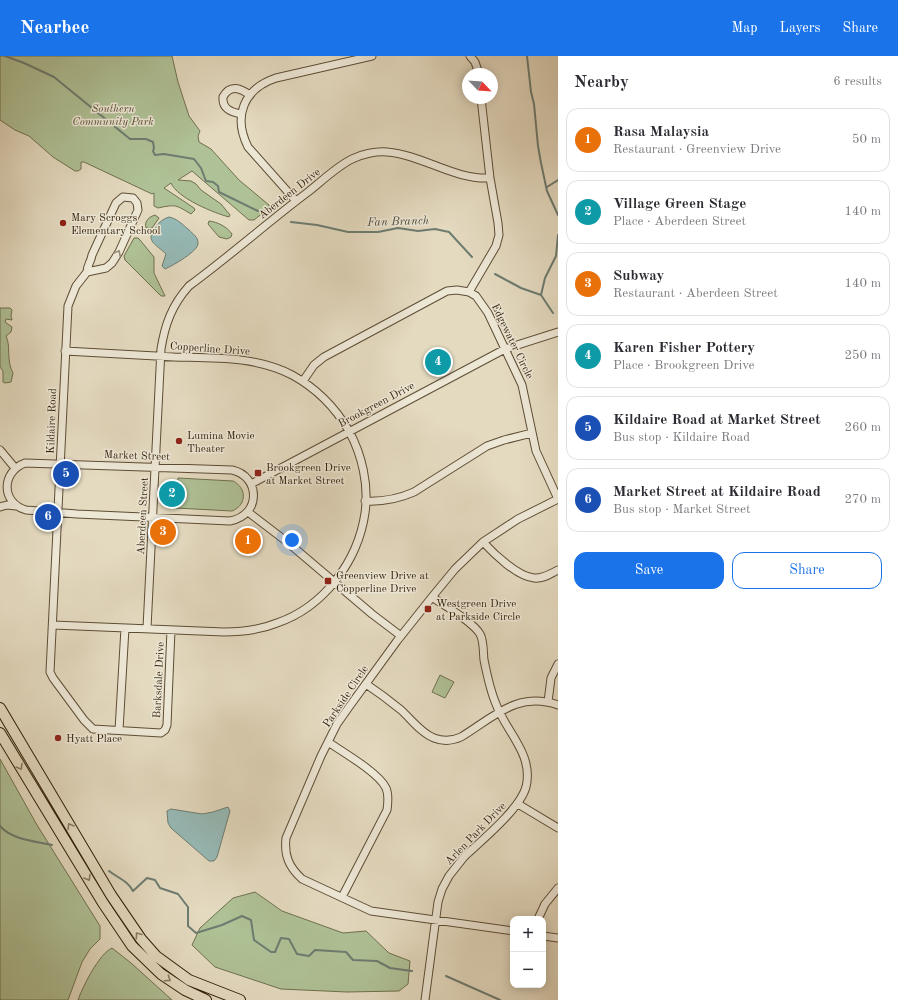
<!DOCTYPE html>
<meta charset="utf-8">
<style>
:root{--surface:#fff;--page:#f2f2f3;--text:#2b2b33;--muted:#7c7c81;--line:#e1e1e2;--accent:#1a73e8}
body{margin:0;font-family:"Old Standard TT",serif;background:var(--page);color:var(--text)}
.controls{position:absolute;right:12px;bottom:12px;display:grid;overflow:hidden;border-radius:8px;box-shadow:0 2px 10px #0003}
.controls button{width:36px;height:36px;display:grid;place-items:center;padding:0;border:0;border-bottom:1px solid var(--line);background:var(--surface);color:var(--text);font:20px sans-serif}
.compass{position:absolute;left:462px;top:12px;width:36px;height:36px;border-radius:50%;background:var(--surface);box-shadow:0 2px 10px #0003;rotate:115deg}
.you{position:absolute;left:292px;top:484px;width:14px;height:14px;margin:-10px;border:3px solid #fff;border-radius:50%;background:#1a73e8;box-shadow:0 0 0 6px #1a73e833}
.badge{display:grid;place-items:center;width:26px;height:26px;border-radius:50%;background:var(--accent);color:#fff;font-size:13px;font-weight:700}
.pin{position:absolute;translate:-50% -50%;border:2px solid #fff;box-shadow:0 1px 4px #0006}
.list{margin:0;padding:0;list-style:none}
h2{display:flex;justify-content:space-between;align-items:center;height:52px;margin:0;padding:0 16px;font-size:17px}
h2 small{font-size:13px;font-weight:400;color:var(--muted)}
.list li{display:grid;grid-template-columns:26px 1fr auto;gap:12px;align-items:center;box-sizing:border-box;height:64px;margin:0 8px 8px;padding:0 8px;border:1px solid var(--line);border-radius:12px}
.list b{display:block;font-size:15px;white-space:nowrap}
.list p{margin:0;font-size:13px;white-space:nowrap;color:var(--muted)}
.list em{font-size:13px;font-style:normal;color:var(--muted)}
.actions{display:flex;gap:8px;padding:12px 16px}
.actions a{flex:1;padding:9px 0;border:1px solid var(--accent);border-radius:12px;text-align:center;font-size:14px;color:var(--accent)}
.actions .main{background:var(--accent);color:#fff}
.map{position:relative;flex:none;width:558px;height:944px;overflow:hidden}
header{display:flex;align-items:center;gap:24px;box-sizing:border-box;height:56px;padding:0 20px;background:var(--accent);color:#fff}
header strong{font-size:19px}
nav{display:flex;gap:22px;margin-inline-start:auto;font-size:14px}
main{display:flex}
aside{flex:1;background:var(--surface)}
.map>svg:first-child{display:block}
.green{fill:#afc196;stroke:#70704e}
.water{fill:#96bab7;stroke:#6d7c71}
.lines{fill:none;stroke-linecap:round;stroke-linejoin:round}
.stream{stroke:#6d7c71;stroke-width:2}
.minor-casing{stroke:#5d4d35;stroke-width:9}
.highway-casing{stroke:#301e07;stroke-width:12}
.minor{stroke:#ede7d6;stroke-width:7}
.highway{stroke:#e4dac0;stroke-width:10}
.oneway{stroke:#988d79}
.oneway2{stroke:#8a7c64}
.poi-dot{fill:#8f2418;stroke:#ede7d6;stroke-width:1.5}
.labels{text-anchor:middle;stroke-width:3;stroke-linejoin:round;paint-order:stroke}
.park-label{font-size:11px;font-style:italic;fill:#564f32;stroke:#ede7d6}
.street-label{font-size:11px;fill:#301e07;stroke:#ede7d6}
.poi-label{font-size:11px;fill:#301e07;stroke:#ede7d6;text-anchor:start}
.water-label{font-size:12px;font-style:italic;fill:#4f4d3c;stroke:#ede7d6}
</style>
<header>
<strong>Nearbee</strong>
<nav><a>Map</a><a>Layers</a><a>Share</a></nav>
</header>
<main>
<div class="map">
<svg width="558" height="944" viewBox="0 0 558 944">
<rect width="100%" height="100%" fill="#e4dac0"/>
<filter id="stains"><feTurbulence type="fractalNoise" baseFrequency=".005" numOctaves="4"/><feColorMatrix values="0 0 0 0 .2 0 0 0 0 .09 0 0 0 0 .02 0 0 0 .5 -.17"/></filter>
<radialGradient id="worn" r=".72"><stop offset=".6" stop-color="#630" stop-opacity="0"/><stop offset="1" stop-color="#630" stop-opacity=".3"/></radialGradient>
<!-- green -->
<path class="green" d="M 0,0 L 172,0 L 178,26 L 189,60 L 200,75 L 198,80 L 199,86 L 211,93 L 239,124 L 269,149 L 269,152 L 254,164 L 249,164 L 192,115 L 178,124 L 191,125 L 196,128 L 201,134 L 221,148 L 230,159 L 229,161 C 214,157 177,142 171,127 L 164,132 L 194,152 L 195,154 L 191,158 C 176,149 176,148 158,152 L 154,150 L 154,137 L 152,138 L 84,106 L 81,106 L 81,113 L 78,115 L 75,115 L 53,101 L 29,80 L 15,74 L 0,64 Z
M 155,159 L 159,162 L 152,172 L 146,172 C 144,165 149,161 155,159 Z
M 209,165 C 218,166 227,171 232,178 L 231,181 L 227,183 L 219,181 L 208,168 Z
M 134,182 L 138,182 L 140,184 L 154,201 L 154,217 L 165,240 L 161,240 L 125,204 L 124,200 Z
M 0,252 L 10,252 L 12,254 L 11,260 L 12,264 L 6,263 L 5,266 L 12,271 L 11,276 L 6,280 C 11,289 6,305 13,317 L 11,326 L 5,327 L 3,326 L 3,315 L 0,311 Z
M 178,422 L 233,425 C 247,432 247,449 232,455 L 176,452 Z
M 440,619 L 454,626 L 445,642 L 432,636 Z
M 0,703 L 37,769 L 100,870 L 100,883 L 90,893 L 82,906 L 68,944 L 0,944 Z
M 255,836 L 282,855 L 343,877 L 366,875 L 389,897 L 410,905 L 408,928 L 399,935 L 347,936 L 281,933 L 215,911 L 192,889 L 200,872 L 233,842 Z
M 112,892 L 131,907 L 172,944 L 78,944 C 83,930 99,898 112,892 Z"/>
<!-- water -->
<path class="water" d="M 169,161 C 178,163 183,169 189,174 C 193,178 198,181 198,187 C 199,195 172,210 165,213 L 162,210 L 166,198 C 156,188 144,185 156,171 C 159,166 163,163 169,161 Z
M 228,751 L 230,755 L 217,801 L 214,805 L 209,805 L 171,772 L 168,767 L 167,755 L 171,753 L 202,758 L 213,756 Z"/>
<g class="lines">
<!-- stream -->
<path class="stream" d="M 5,0 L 24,7 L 54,21 L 130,83 L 146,83 L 153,86 L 154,92 L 153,95 L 155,99 L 164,98 L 194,103 L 201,112 L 206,125 L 213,126 L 218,130 L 219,136 L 258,155
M 527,0 L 531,36 L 534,48 L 538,90 L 541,107 L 547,135 L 558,159
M 547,131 L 558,124
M 291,166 L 317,169 L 348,176 L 378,176 L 398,172 L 418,175 L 435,173 L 449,176 L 472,201
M 495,218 L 521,232 L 541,239 L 553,257
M 541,239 L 545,222 L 556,200 L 558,179
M 0,770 C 12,784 35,785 52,789
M 109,815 C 118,822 128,825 133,835 L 147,822 L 155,824 L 160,832 L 178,838 L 188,851 L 188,870 L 196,877 L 222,869 L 242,860 L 251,864 L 254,884 L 271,896 L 275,896 L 281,882 L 289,883 L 297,898 L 309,900 L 315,894 L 346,896 L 353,904 L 377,905 L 390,912 L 412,915
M 446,920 L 500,944"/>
<!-- minor casing -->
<g class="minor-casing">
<path id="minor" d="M 470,0 L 475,6 L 479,18
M 241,58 C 231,56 222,53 223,41 C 230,28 240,32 250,39
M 296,145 L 248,91 C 233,61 243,33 276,22 L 372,0
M 87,216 L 106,212 L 112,207 L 119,196 L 138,154 L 137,147 L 133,142 L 123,141 L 116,147 L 92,199 C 91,206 87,209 87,216 L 76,230 L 68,250 L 50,616 L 53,622 L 84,664 L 93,673 L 161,677 L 165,674 L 167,669 L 171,574
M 469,236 L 496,190 L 499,179 L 498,167 L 490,122 L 481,42
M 303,325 L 314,309 L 324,301 L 447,235 L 457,234 L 469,236 L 476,240 L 488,257 L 522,329 L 536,395 L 558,443
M 0,394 L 15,412
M 25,407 L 232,414 C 260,420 262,459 230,465 L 77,458 L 26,454 C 1,447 1,416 25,407 Z
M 251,428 L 505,293 L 558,276
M 365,445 C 383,446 398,443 414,436 L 487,390 L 504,384 L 532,377
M 0,451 L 7,449 L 16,450
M 248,456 L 286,485 L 372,558 L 401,580
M 483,486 C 494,498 518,521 534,522 C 543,523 550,518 558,514
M 53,569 L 224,576 C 242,576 260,574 277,567 C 324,551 358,505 365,457 C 369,429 362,399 349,375 C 335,351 316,332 292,319 C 256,300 213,302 174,301 C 138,299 101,297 65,295
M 147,572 L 161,293 C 165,268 172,249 189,230 C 230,200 268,166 308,136 C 322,125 336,111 352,103 C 362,98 376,95 387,96 C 423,99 454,124 490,122
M 366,628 C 378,636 390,645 401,654 C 411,663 421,677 434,682 C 444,686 452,685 461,681 C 494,661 517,635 558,649
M 548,646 L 551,622 L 558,608
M 119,674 L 125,572
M 328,686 C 343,696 379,717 386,732 C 389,739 388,747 387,754 L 342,841
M 518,748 L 558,772
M 538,863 L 545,848 L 558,832
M 513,875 L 371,855 L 302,823 C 289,811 284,800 286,782 L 321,700 L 337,668 L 349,651 L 397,585 L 432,541 L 455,513 L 483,486 L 518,463 L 558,443
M 543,880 L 558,882
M 425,944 L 438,846 L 442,833 L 449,820 L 464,801 C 481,785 520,753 526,731 C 534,698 506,676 496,648 C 490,634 487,619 484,604 C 483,596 484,585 480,578 C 472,565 445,550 432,541"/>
</g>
<!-- highway casing -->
<g class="highway-casing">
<path id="highway" d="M 0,652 L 111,839 L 141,883 L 156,900 L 189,924 L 240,944
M 0,677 L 103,847 L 132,890 L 161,918 L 185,934 L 206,944"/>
</g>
<!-- minor -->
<use href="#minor" class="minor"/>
<!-- highway -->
<use href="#highway" class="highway"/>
</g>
<!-- one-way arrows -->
<defs><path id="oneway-chevron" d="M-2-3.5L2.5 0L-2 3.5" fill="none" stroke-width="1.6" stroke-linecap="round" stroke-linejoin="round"/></defs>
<use class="oneway" href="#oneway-chevron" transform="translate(118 197) rotate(-62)"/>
<g class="oneway2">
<use href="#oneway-chevron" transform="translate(20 711) rotate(59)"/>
<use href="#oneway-chevron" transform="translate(70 770) rotate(-121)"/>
<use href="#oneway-chevron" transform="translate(88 822) rotate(59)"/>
<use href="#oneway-chevron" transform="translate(138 879) rotate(-126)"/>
<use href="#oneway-chevron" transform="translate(168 923) rotate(34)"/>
</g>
<!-- markers -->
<g class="poi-dot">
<circle cx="63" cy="167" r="4"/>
<circle cx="179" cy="385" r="4"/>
<rect x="254" y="413" width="8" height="8" rx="2"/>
<rect x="324" y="521" width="8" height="8" rx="2"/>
<rect x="424" y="549" width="8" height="8" rx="2"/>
<circle cx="58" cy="682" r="4"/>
</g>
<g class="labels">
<!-- park labels -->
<g class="park-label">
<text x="113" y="56">Southern<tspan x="113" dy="13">Community Park</tspan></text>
</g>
<!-- street labels -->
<g class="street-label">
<text transform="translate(289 137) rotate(-38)" y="4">Aberdeen Drive</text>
<text transform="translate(513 285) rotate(64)" y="4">Edgewater Circle</text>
<text transform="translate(210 292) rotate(4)" y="4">Copperline Drive</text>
<text transform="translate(376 348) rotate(-28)" y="4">Brookgreen Drive</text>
<text transform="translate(51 365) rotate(-88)" y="4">Kildaire Road</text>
<text transform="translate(137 399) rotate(2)" y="4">Market Street</text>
<text transform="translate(142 460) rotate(-87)" y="4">Aberdeen Street</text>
<text transform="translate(158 624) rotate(-87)" y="4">Barksdale Drive</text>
<text transform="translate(345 640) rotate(-56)" y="4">Parkside Circle</text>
<text transform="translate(475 777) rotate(-46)" y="4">Arlen Park Drive</text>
</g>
<!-- poi labels -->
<g class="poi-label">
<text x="71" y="165">Mary Scroggs<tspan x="71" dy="13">Elementary School</tspan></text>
<text x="187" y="383">Lumina Movie<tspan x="187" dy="13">Theater</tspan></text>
<text x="266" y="415">Brookgreen Drive<tspan x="266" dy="13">at Market Street</tspan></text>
<text x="336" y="523">Greenview Drive at<tspan x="336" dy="13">Copperline Drive</tspan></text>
<text x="436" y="551">Westgreen Drive<tspan x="436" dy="13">at Parkside Circle</tspan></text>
<text x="66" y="686">Hyatt Place</text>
</g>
<!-- water labels -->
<g class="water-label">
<text transform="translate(398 165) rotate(-2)" y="4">Fan Branch</text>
</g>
</g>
<rect width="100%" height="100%" filter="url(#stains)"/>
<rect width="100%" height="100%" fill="url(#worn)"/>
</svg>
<div class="controls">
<button>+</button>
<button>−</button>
</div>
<svg class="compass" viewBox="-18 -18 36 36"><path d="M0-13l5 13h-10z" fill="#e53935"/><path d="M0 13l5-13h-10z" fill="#7c7c81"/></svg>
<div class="you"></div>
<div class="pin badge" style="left:248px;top:485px;background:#e8710a">1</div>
<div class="pin badge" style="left:172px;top:438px;background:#0f9aa8">2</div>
<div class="pin badge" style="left:163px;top:476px;background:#e8710a">3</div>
<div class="pin badge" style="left:438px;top:306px;background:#0f9aa8">4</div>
<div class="pin badge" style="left:66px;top:418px;background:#1a4fb4">5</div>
<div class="pin badge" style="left:48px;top:461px;background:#1a4fb4">6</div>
</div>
<aside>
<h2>Nearby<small>6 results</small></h2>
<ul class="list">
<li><span class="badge" style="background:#e8710a">1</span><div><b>Rasa Malaysia</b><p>Restaurant · Greenview Drive</p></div><em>50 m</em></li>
<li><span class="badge" style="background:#0f9aa8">2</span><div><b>Village Green Stage</b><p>Place · Aberdeen Street</p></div><em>140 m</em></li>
<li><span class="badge" style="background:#e8710a">3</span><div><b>Subway</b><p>Restaurant · Aberdeen Street</p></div><em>140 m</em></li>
<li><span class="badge" style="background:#0f9aa8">4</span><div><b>Karen Fisher Pottery</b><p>Place · Brookgreen Drive</p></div><em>250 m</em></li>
<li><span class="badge" style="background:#1a4fb4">5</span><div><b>Kildaire Road at Market Street</b><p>Bus stop · Kildaire Road</p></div><em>260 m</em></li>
<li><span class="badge" style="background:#1a4fb4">6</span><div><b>Market Street at Kildaire Road</b><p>Bus stop · Market Street</p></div><em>270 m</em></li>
</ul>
<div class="actions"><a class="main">Save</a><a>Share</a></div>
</aside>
</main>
